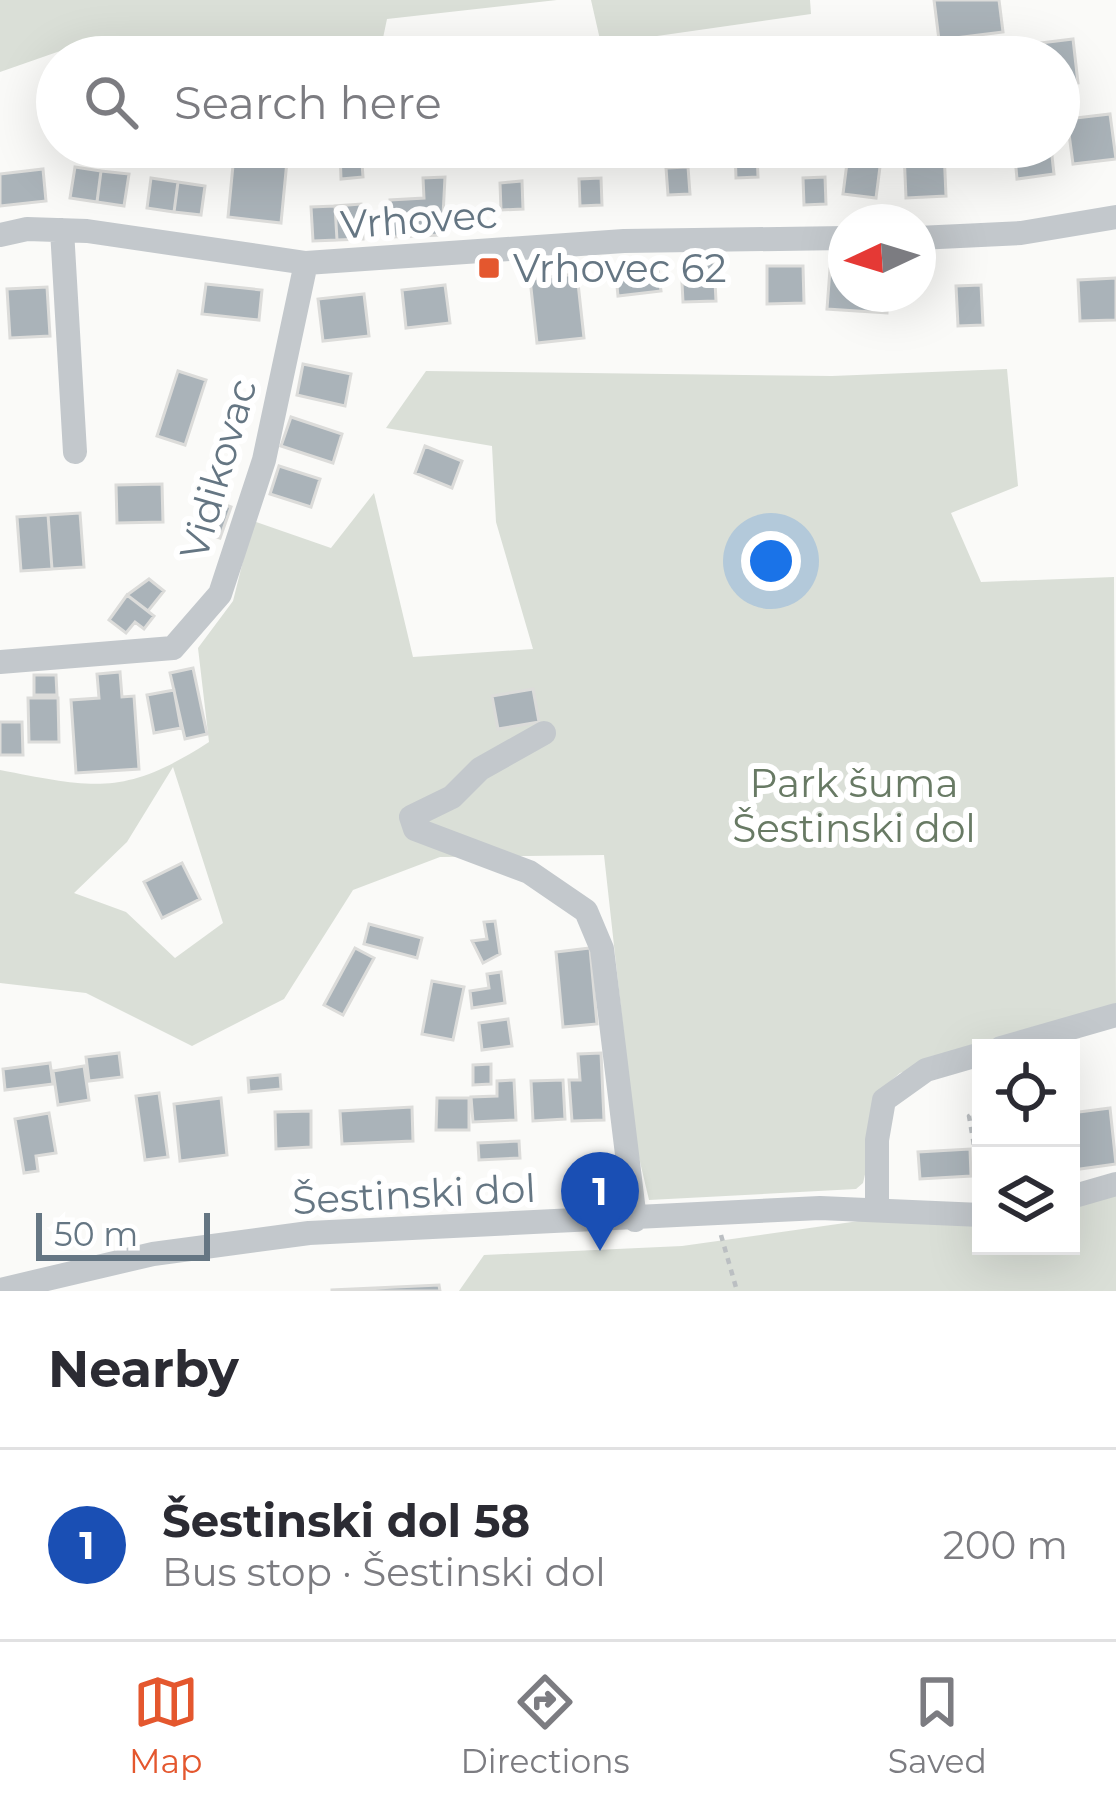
<!DOCTYPE html>
<meta charset="utf-8">
<style>
:root{--surface:#fff;--page:#f7f7f7;--text:#2b2b33;--muted:#7c7c81;--line:#e1e1e2;--accent:#e4572e}
body{margin:0;font-family:Montserrat,sans-serif;background:var(--page);color:var(--text)}
.controls{position:absolute;right:36px;bottom:36px;display:grid;overflow:hidden;border-radius:0px;box-shadow:0 12px 48px #0002}
.controls button{width:108px;height:108px;display:grid;place-items:center;padding:0;border:0;border-bottom:3px solid var(--line);background:var(--surface);color:var(--text);font:60px sans-serif}
.compass{position:absolute;left:828px;top:204px;width:108px;height:108px;border-radius:50%;background:var(--surface);box-shadow:0 12px 48px #0002;rotate:266deg}
.scale{position:absolute;left:36px;bottom:30px;width:174px;box-sizing:border-box;padding-left:12px;border:6px solid #657683;border-top:0;font-size:33px;line-height:42px;white-space:nowrap;color:#657683;-webkit-text-stroke:9px #fff;paint-order:stroke}
.you{position:absolute;left:771px;top:561px;width:42px;height:42px;margin:-30px;border:9px solid #fff;border-radius:50%;background:#1a73e8;box-shadow:0 0 0 18px #1a73e833}
.badge{display:grid;place-items:center;width:78px;height:78px;border-radius:50%;background:var(--accent);color:#fff;font-size:39px;font-weight:700}
.pin{position:absolute;translate:-50% -99px;filter:drop-shadow(0 3px 6px #0008)}
.pin::after{content:'';position:absolute;top:63px;width:42px;height:36px;background:inherit;clip-path:polygon(0 0,100% 0,50% 100%)}
.list{margin:0;padding:0;list-style:none}
h2{display:flex;justify-content:space-between;align-items:center;height:156px;margin:0;padding:0 48px;font-size:51px}
h2 small{font-size:39px;font-weight:400;color:var(--muted)}
.list li{display:grid;grid-template-columns:78px 1fr auto;gap:36px;align-items:center;box-sizing:border-box;height:192px;padding:0 48px;border-top:3px solid var(--line)}
.list b{display:block;font-size:45px;white-space:nowrap}
.list p{margin:0;font-size:39px;white-space:nowrap;color:var(--muted)}
.list em{font-size:39px;font-style:normal;color:var(--muted)}
.icon{flex:none;width:66px;height:66px;fill:none;stroke:currentColor;stroke-width:2;stroke-linecap:round;stroke-linejoin:round}
.map{position:relative;flex:none;width:1116px;height:1291px;overflow:hidden}
.search{position:absolute;background:var(--surface);box-shadow:0 12px 48px #0002;left:36px;right:36px;top:36px;height:132px;display:flex;align-items:center;gap:30px;box-sizing:border-box;padding:0 42px;border-radius:66px;color:var(--muted);font-size:45px}
.sheet{height:348px;background:var(--surface)}
nav{display:flex;justify-content:space-around;align-items:center;box-sizing:border-box;height:168px;border-top:3px solid var(--line);background:var(--surface);font-size:33px;color:var(--muted)}
nav a{display:grid;justify-items:center;gap:6px}
nav .on{color:var(--accent)}
.map>svg:first-child{display:block}
.green{fill:#dadfd7;fill-rule:evenodd}
.building{fill:#aab3b9;stroke:#dcdcda;stroke-width:3}
.lines{fill:none;stroke-linecap:round;stroke-linejoin:round}
.path{stroke:#bbbfc2;stroke-width:4.5;stroke-dasharray:6 6;stroke-linecap:butt}
.minor{stroke:#c3c8cc;stroke-width:24}
.poi-dot{fill:#e4572e;stroke:#fff;stroke-width:4.5}
.labels{text-anchor:middle;stroke-width:12;stroke-linejoin:round;paint-order:stroke}
.street-label{font-size:39px;fill:#657683;stroke:#fff}
.poi-label{font-size:39px;fill:#657683;stroke:#fff;text-anchor:start}
.park-label{font-size:39px;fill:#687a64;stroke:#fff}
</style>
<div class="map">
<svg width="1116" height="1291" viewBox="0 0 1116 1291">
<rect width="100%" height="100%" fill="#fafaf8"/>
<!-- green -->
<path class="green" d="M 0,0 L 557,0 L 387,19 L 379,57 L 204,57 L 103,36 L 0,72 Z
M 591,0 L 810,0 L 811,14 L 601,44 Z
M 1007,369 L 1018,486 L 951,513 L 981,582 L 1114,577 L 1116,1008 L 900,1073 L 886,1085 L 863,1183 L 856,1189 L 649,1200 L 636,1145 L 604,855 L 440,857 L 353,890 L 284,999 L 192,1046 L 86,993 L 0,983 L 0,770 C 94,788 124,797 209,742 L 198,648 L 233,601 L 253,521 L 331,548 L 374,493 L 413,657 L 533,649 L 496,522 L 492,446 L 386,428 L 426,371 L 832,376 ZM 173,767 L 223,923 L 175,958 L 126,912 L 74,893 L 127,842 Z
M 1116,1195 L 1116,1291 L 459,1291 L 484,1255 L 682,1246 L 866,1220 L 981,1225 L 981,1246 L 1071,1246 L 1071,1209 Z"/>
<!-- building -->
<path class="building" d="M 934,0 L 999,0 L 1003,32 L 939,40 Z
M 1073,39 L 1078,83 L 1059,85 L 1059,57 L 1034,57 L 1032,44 Z
M 1110,114 L 1116,159 L 1073,164 L 1067,119 Z
M 1014,147 L 1051,147 L 1054,174 L 1017,179 Z
M 361,150 L 363,177 L 341,179 L 340,151 Z
M 757,150 L 758,177 L 736,178 L 735,151 Z
M 944,150 L 946,196 L 906,198 L 904,152 Z
M 234,155 L 287,161 L 281,223 L 228,217 Z
M 848,155 L 881,159 L 876,198 L 843,194 Z
M 75,167 L 101,171 L 97,202 L 70,198 Z
M 688,167 L 690,194 L 668,195 L 666,168 Z
M 43,169 L 46,201 L 0,206 L 0,174 Z
M 101,171 L 129,174 L 124,206 L 97,202 Z
M 445,177 L 442,235 L 392,237 L 390,200 L 424,198 L 423,178 Z
M 825,177 L 826,204 L 804,205 L 803,178 Z
M 151,178 L 178,182 L 174,212 L 147,208 Z
M 601,178 L 602,205 L 580,206 L 579,179 Z
M 522,181 L 523,209 L 501,210 L 500,183 Z
M 178,182 L 205,186 L 201,215 L 174,212 Z
M 361,204 L 363,239 L 337,240 L 335,206 Z
M 335,206 L 337,240 L 313,241 L 311,207 Z
M 657,261 L 661,291 L 618,296 L 615,266 Z
M 714,262 L 716,301 L 683,302 L 681,264 Z
M 767,266 L 803,266 L 804,303 L 767,304 Z
M 830,269 L 846,270 L 846,294 L 888,294 L 887,313 L 827,309 Z
M 577,274 L 584,338 L 537,343 L 530,279 Z
M 1116,278 L 1116,320 L 1080,321 L 1078,280 Z
M 206,284 L 262,290 L 259,320 L 202,314 Z
M 445,285 L 450,323 L 406,328 L 402,290 Z
M 981,285 L 983,325 L 958,326 L 956,286 Z
M 47,287 L 50,336 L 10,338 L 7,289 Z
M 364,294 L 369,336 L 323,341 L 318,299 Z
M 303,364 L 351,374 L 345,406 L 297,395 Z
M 178,371 L 206,380 L 185,445 L 157,436 Z
M 291,417 L 342,434 L 333,463 L 281,446 Z
M 425,446 L 462,461 L 452,488 L 415,473 Z
M 279,466 L 320,479 L 311,507 L 270,494 Z
M 162,484 L 163,522 L 117,523 L 116,485 Z
M 218,502 L 231,507 L 220,538 L 208,534 Z
M 80,513 L 84,567 L 52,569 L 48,515 Z
M 48,515 L 52,569 L 21,571 L 17,517 Z
M 149,579 L 164,591 L 148,611 L 127,595 Z
M 127,595 L 154,616 L 144,629 L 135,622 L 126,633 L 109,620 Z
M 193,668 L 207,734 L 185,739 L 170,673 Z
M 120,672 L 122,697 L 134,696 L 139,769 L 76,773 L 71,700 L 99,698 L 97,674 Z
M 34,675 L 56,675 L 57,695 L 34,695 Z
M 533,689 L 539,722 L 498,729 L 492,696 Z
M 174,690 L 181,728 L 154,733 L 147,695 Z
M 28,698 L 58,698 L 59,742 L 29,742 Z
M 0,722 L 22,722 L 23,755 L 0,755 Z
M 182,863 L 200,899 L 162,918 L 144,882 Z
M 495,921 L 500,954 L 483,963 L 472,941 L 487,939 L 484,922 Z
M 369,924 L 422,938 L 417,958 L 364,944 Z
M 355,948 L 374,958 L 343,1015 L 324,1005 Z
M 590,948 L 597,1024 L 563,1027 L 556,952 Z
M 501,972 L 505,1003 L 472,1008 L 470,991 L 489,988 L 487,974 Z
M 432,981 L 464,987 L 453,1040 L 422,1034 Z
M 508,1019 L 512,1046 L 482,1050 L 479,1023 Z
M 119,1053 L 122,1077 L 89,1081 L 86,1057 Z
M 601,1053 L 604,1120 L 572,1121 L 569,1080 L 580,1080 L 578,1054 Z
M 50,1063 L 53,1084 L 5,1090 L 3,1069 Z
M 491,1064 L 491,1084 L 473,1085 L 473,1065 Z
M 84,1066 L 89,1100 L 58,1105 L 53,1071 Z
M 280,1075 L 281,1089 L 249,1092 L 248,1078 Z
M 514,1080 L 516,1120 L 473,1122 L 471,1097 L 497,1096 L 497,1081 Z
M 563,1080 L 565,1119 L 533,1121 L 531,1081 Z
M 159,1093 L 168,1157 L 145,1160 L 136,1096 Z
M 221,1098 L 227,1155 L 180,1161 L 174,1104 Z
M 437,1098 L 469,1098 L 469,1130 L 436,1130 Z
M 412,1107 L 413,1141 L 342,1144 L 340,1111 Z
M 1110,1108 L 1116,1164 L 1073,1170 L 1071,1113 Z
M 311,1111 L 311,1147 L 276,1149 L 275,1112 Z
M 49,1113 L 56,1153 L 36,1156 L 38,1171 L 24,1173 L 15,1119 Z
M 519,1141 L 520,1158 L 479,1160 L 478,1143 Z
M 970,1149 L 971,1176 L 920,1179 L 918,1152 Z
M 439,1285 L 440,1291 L 332,1291 L 332,1290 Z"/>
<g class="lines">
<!-- path -->
<path class="path" d="M 981,1111 L 969,1116 L 981,1186
M 721,1235 L 737,1291"/>
<!-- minor -->
<path class="minor" d="M 62,230 L 75,452
M 0,235 L 27,229 L 87,231 L 306,263 L 624,241 L 846,238
M 918,238 L 1021,233 L 1116,217
M 0,662 L 173,648 L 220,594 L 264,460 L 306,263
M 544,733 L 480,769 L 452,797 L 411,817 L 415,829 L 529,872 L 586,911 L 602,949 L 635,1220
M 1001,1048 L 1116,1015
M 1071,1197 L 1116,1184
M 877,1209 L 877,1140 L 884,1100 L 926,1070 L 981,1054
M 0,1290 L 153,1254 L 309,1233 L 820,1208 L 981,1215"/>
</g>
<!-- markers -->
<rect class="poi-dot" x="477" y="256" width="24" height="24" rx="6"/>
<g class="labels">
<!-- street labels -->
<g class="street-label">
<text transform="translate(419 219) rotate(-4)" y="14">Vrhovec</text>
<text transform="translate(218 469) rotate(-74)" y="14">Vidikovac</text>
<text transform="translate(414 1194) rotate(-3)" y="14">Šestinski dol</text>
</g>
<!-- poi labels -->
<g class="poi-label">
<text x="513" y="282">Vrhovec 62</text>
</g>
<!-- park labels -->
<g class="park-label">
<text x="854" y="797">Park šuma<tspan x="854" dy="45">Šestinski dol</tspan></text>
</g>
</g>
</svg>
<div class="controls">
<button><svg class="icon" aria-label="locate" viewBox="0 0 24 24"><circle cx="12" cy="12" r="6"/><path d="M12 2v4M12 18v4M2 12h4M18 12h4"/></svg></button>
<button><svg class="icon" aria-label="layers" viewBox="0 0 24 24"><path d="M12 4l9 5-9 5-9-5zM3 14l9 5 9-5"/></svg></button>
</div>
<svg class="compass" viewBox="-18 -18 36 36"><path d="M0-13l5 13h-10z" fill="#e53935"/><path d="M0 13l5-13h-10z" fill="#7c7c81"/></svg>
<div class="scale">50 m</div>
<div class="you"></div>
<div class="pin badge" style="left:600px;top:1251px;background:#1a4fb4">1</div>
<div class="search"><svg class="icon" aria-label="search" viewBox="0 0 24 24"><circle cx="10" cy="10" r="6"/><path d="M15 15l6 6"/></svg>Search here</div>
</div>
<section class="sheet">
<h2>Nearby<small></small></h2>
<ul class="list">
<li><span class="badge" style="background:#1a4fb4">1</span><div><b>Šestinski dol 58</b><p>Bus stop · Šestinski dol</p></div><em>200 m</em></li>
</ul>
</section>
<nav>
<a class="on"><svg class="icon" aria-label="map" viewBox="0 0 24 24"><path d="M3 6l6-2 6 2 6-2v14l-6 2-6-2-6 2zM9 4v14M15 6v14"/></svg>Map</a>
<a><svg class="icon" aria-label="directions" viewBox="0 0 24 24"><path d="M12 3l9 9-9 9-9-9zM9 14v-3h6M13 9l2 2-2 2"/></svg>Directions</a>
<a><svg class="icon" aria-label="saved" viewBox="0 0 24 24"><path d="M7 4h10v16l-5-4-5 4z"/></svg>Saved</a>
</nav>
